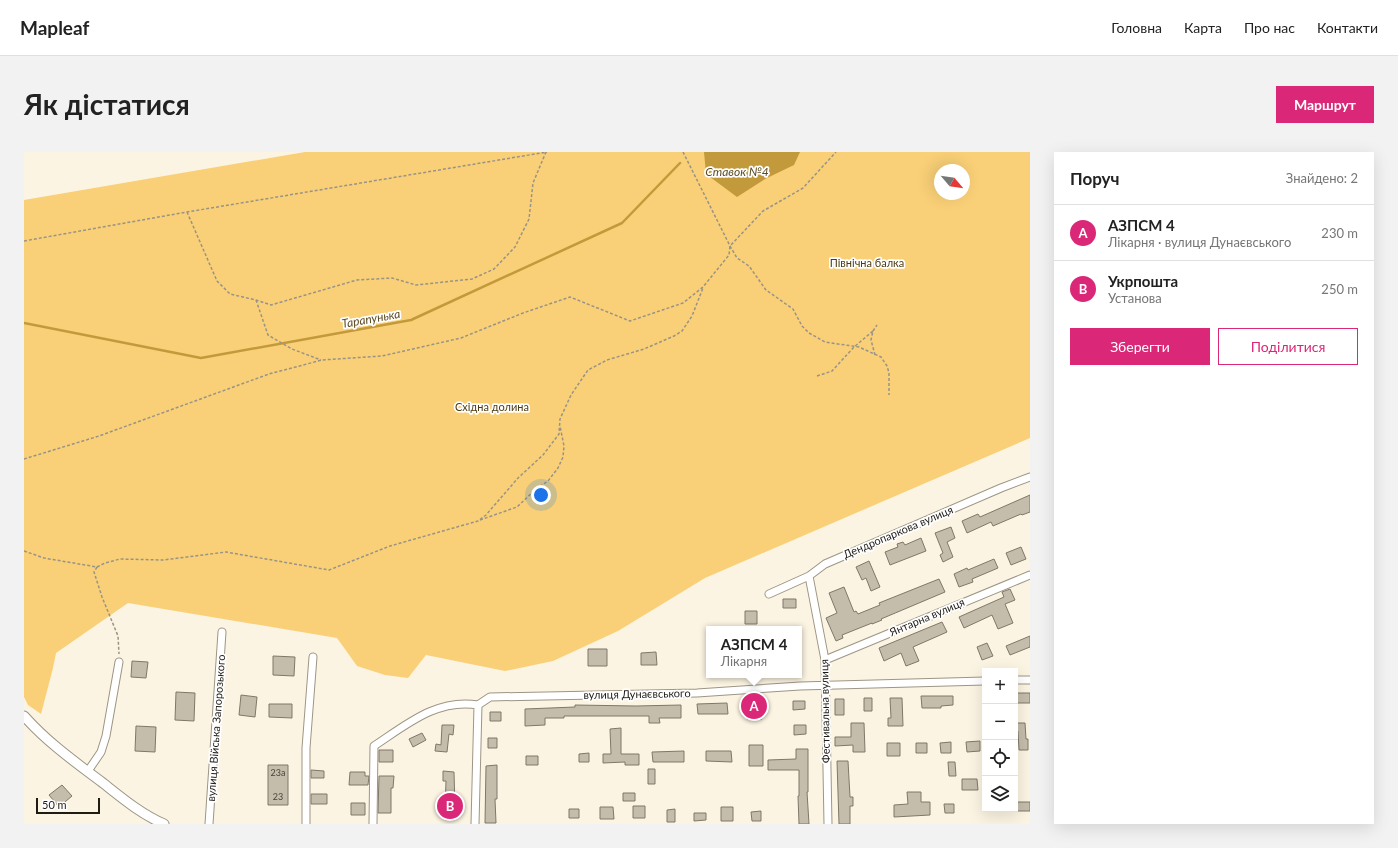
<!DOCTYPE html>
<html lang="uk">
<meta charset="utf-8">
<style>
:root{--surface:#fff;--page:#f2f2f2;--text:#222;--muted:#767676;--line:#e0e0e0;--accent:#db2777}
body{margin:0;font-family:Lato,sans-serif;background:var(--page);color:var(--text)}
.controls{position:absolute;right:12px;bottom:12px;display:grid;overflow:hidden;border-radius:0px;box-shadow:0 4px 16px #0002}
.controls button{width:36px;height:36px;display:grid;place-items:center;padding:0;border:0;border-bottom:1px solid var(--line);background:var(--surface);color:var(--text);font:20px sans-serif}
.compass{position:absolute;left:910px;top:12px;width:36px;height:36px;border-radius:50%;background:var(--surface);box-shadow:0 4px 16px #0002;rotate:119deg}
.scale{position:absolute;left:12px;bottom:10px;width:64px;box-sizing:border-box;padding-left:4px;border:2px solid #1e1b15;border-top:0;font-size:11px;line-height:14px;white-space:nowrap;color:#1e1b15;-webkit-text-stroke:3px #fff;paint-order:stroke}
.you{position:absolute;left:517px;top:343px;width:14px;height:14px;margin:-10px;border:3px solid #fff;border-radius:50%;background:#1a73e8;box-shadow:0 0 0 6px #1a73e833}
.badge{display:grid;place-items:center;width:26px;height:26px;border-radius:50%;background:var(--accent);color:#fff;font-size:13px;font-weight:700}
.pin{position:absolute;translate:-50% -50%;border:2px solid #fff;box-shadow:0 1px 4px #0006}
.popup{position:absolute;left:682px;top:474px;width:96px;height:52px;box-sizing:border-box;display:grid;place-content:center;border-radius:0px;background:var(--surface);filter:drop-shadow(0 1px 3px #0005);font-size:13px;white-space:nowrap;color:var(--muted)}
.popup b{font-size:15px;color:var(--text)}
.popup::after{content:'';position:absolute;left:50%;top:100%;margin-left:-8px;border:8px solid transparent;border-top-color:var(--surface)}
.list{margin:0;padding:0;list-style:none}
h2{display:flex;justify-content:space-between;align-items:center;height:52px;margin:0;padding:0 16px;font-size:17px}
h2 small{font-size:13px;font-weight:400;color:var(--muted)}
.list li{display:grid;grid-template-columns:26px 1fr auto;gap:12px;align-items:center;box-sizing:border-box;height:56px;padding:0 16px;border-top:1px solid var(--line)}
.list b{display:block;font-size:15px;white-space:nowrap}
.list p{margin:0;font-size:13px;white-space:nowrap;color:var(--muted)}
.list em{font-size:13px;font-style:normal;color:var(--muted)}
.actions{display:flex;gap:8px;padding:12px 16px}
.actions a{flex:1;padding:9px 0;border:1px solid var(--accent);border-radius:0px;text-align:center;font-size:14px;color:var(--accent)}
.actions .main{background:var(--accent);color:#fff}
.icon{flex:none;width:22px;height:22px;fill:none;stroke:currentColor;stroke-width:2;stroke-linecap:round;stroke-linejoin:round}
.map{position:relative;flex:none;width:1006px;height:672px;overflow:hidden;border-radius:0px}
header{display:flex;align-items:center;gap:24px;box-sizing:border-box;height:56px;padding:0 20px;background:var(--surface);border-bottom:1px solid var(--line)}
header strong{font-size:19px}
nav{display:flex;gap:22px;margin-inline-start:auto;font-size:14px}
.intro{display:flex;align-items:center;justify-content:space-between;box-sizing:border-box;height:96px;padding:0 24px}
h1{margin:0;font-size:28px}
.button{padding:10px 18px;border-radius:0px;background:var(--accent);color:#fff;font-size:14px;font-weight:700}
main{display:flex;gap:24px;padding:0 24px}
aside{flex:1;background:var(--surface);border-radius:0px;box-shadow:0 4px 16px #0002}
.map>svg:first-child{display:block}
.green{fill:#f9d077;fill-rule:evenodd}
.water{fill:#c39a3b}
.lines{fill:none;stroke-linecap:round;stroke-linejoin:round}
.stream{stroke:#c39a3b;stroke-width:2.5}
.building{fill:#c5bdac;stroke:#7f7768}
.minor-casing{stroke:#9d9585;stroke-width:9}
.tertiary-casing{stroke:#9d9585;stroke-width:11}
.path{stroke:#999387;stroke-width:1.5;stroke-dasharray:3 2;stroke-linecap:butt}
.minor{stroke:#fff;stroke-width:7}
.tertiary{stroke:#fff;stroke-width:9}
.labels{text-anchor:middle;stroke-width:3.5;stroke-linejoin:round;paint-order:stroke}
.number-label{font-size:9px;fill:#48443b}
.park-label{font-size:11px;fill:#4c3b13;stroke:#fff}
.street-label{font-size:11px;fill:#1e1b15;stroke:#fff}
.water-label{font-size:12px;font-style:italic;fill:#5e4c25;stroke:#fff}
</style>
<header>
<strong>Mapleaf</strong>
<nav><a>Головна</a><a>Карта</a><a>Про нас</a><a>Контакти</a></nav>
</header>
<div class="intro"><h1>Як дістатися</h1><a class="button">Маршрут</a></div>
<main>
<div class="map">
<svg width="1006" height="672" viewBox="0 0 1006 672">
<rect width="100%" height="100%" fill="#fcf4e2"/>
<!-- green -->
<path class="green" d="M 281,0 L 1006,0 L 1006,286 L 681,426 L 594,479 L 529,509 L 481,519 L 402,503 L 384,526 L 361,523 L 333,514 L 313,486 L 104,451 L 32,501 L 29,516 L 17,562 L 4,553 L 0,545 L 0,48 ZM 916,18 L 940,18 L 940,42 L 916,42 Z"/>
<!-- water -->
<path class="water" d="M 680,0 L 776,0 L 770,13 L 741,27 L 713,45 L 682,22 Z"/>
<g class="lines">
<!-- stream -->
<path class="stream" d="M 0,171 L 177,206 L 387,168 L 598,71 L 656,11"/>
</g>
<!-- building -->
<path class="building" d="M 1006,343 L 1006,360 L 998,363 L 997,362 L 969,374 L 967,370 L 943,381 L 938,369 L 954,362 L 956,365 Z
M 927,375 L 931,386 L 923,390 L 929,405 L 919,410 L 916,403 L 919,401 L 911,381 Z
M 897,386 L 902,399 L 866,413 L 861,400 L 874,395 L 873,392 L 879,390 L 881,393 Z
M 997,395 L 1002,407 L 987,413 L 982,401 Z
M 970,407 L 974,416 L 948,427 L 949,430 L 935,435 L 930,422 L 943,416 L 944,418 Z
M 845,409 L 856,435 L 847,439 L 842,426 L 838,428 L 832,415 Z
M 915,427 L 921,440 L 857,467 L 858,468 L 848,472 L 848,471 L 818,483 L 819,486 L 812,489 L 802,466 L 813,461 L 805,441 L 820,435 L 830,460 L 832,459 L 834,462 L 856,453 L 855,451 Z
M 986,437 L 991,448 L 981,452 L 989,471 L 974,477 L 968,463 L 940,476 L 935,465 L 980,445 L 978,440 Z
M 759,447 L 772,447 L 772,456 L 759,456 Z
M 721,459 L 733,459 L 733,472 L 721,472 Z
M 918,470 L 923,480 L 889,495 L 895,509 L 882,514 L 877,501 L 860,509 L 855,496 Z
M 1006,484 L 1006,495 L 986,503 L 982,494 Z
M 963,491 L 969,504 L 958,508 L 953,495 Z
M 564,497 L 583,497 L 583,514 L 564,514 Z
M 632,500 L 633,513 L 617,513 L 617,501 Z
M 249,504 L 271,505 L 270,524 L 249,523 Z
M 108,509 L 124,510 L 122,526 L 107,525 Z
M 152,540 L 171,541 L 170,569 L 151,568 Z
M 991,541 L 1006,541 L 1006,551 L 991,551 Z
M 217,543 L 233,545 L 231,565 L 215,563 Z
M 897,544 L 929,544 L 929,553 L 917,554 L 917,556 L 898,556 Z
M 840,546 L 848,546 L 848,559 L 840,559 Z
M 866,546 L 878,546 L 879,574 L 864,574 L 864,566 L 867,566 Z
M 811,547 L 820,547 L 820,563 L 811,563 Z
M 723,549 L 738,549 L 738,567 L 723,567 Z
M 769,549 L 781,549 L 781,557 L 769,558 Z
M 703,551 L 704,562 L 674,562 L 673,552 Z
M 245,552 L 268,552 L 268,566 L 245,565 Z
M 551,553 L 612,554 L 657,553 L 657,566 L 635,566 L 636,571 L 625,571 L 625,564 L 540,564 L 540,566 L 521,566 L 521,573 L 501,574 L 501,557 L 551,555 Z
M 466,560 L 477,560 L 477,569 L 466,569 Z
M 827,571 L 840,571 L 841,600 L 829,600 L 829,593 L 811,594 L 811,585 L 827,585 Z
M 991,571 L 1001,571 L 1002,587 L 1004,587 L 1004,598 L 995,598 L 994,579 L 991,579 Z
M 418,573 L 430,573 L 429,583 L 425,582 L 423,600 L 411,599 L 412,592 L 417,593 Z
M 770,573 L 782,573 L 782,582 L 770,583 Z
M 112,574 L 132,575 L 131,600 L 111,599 Z
M 597,576 L 597,602 L 615,602 L 615,613 L 601,613 L 601,610 L 579,611 L 579,602 L 587,602 L 586,577 Z
M 398,581 L 402,588 L 389,595 L 385,587 Z
M 464,586 L 473,586 L 473,596 L 464,596 Z
M 956,589 L 956,599 L 943,600 L 942,590 Z
M 927,590 L 927,601 L 917,601 L 916,591 Z
M 863,591 L 876,591 L 876,604 L 863,604 Z
M 892,591 L 903,591 L 903,601 L 892,601 Z
M 725,593 L 739,593 L 739,614 L 725,614 Z
M 772,597 L 784,597 L 784,640 L 783,640 L 785,672 L 775,672 L 774,644 L 775,644 L 775,618 L 744,618 L 744,608 L 772,607 Z
M 355,598 L 369,598 L 369,610 L 355,610 Z
M 660,599 L 660,610 L 629,610 L 628,600 Z
M 682,599 L 707,599 L 708,610 L 682,609 Z
M 565,601 L 565,610 L 555,610 L 555,602 Z
M 502,604 L 514,604 L 514,613 L 502,613 Z
M 813,609 L 824,609 L 826,645 L 829,645 L 829,654 L 826,654 L 826,672 L 815,672 Z
M 924,610 L 931,610 L 932,624 L 925,624 Z
M 244,613 L 264,613 L 264,653 L 244,653 Z
M 473,613 L 473,647 L 471,647 L 472,671 L 461,671 L 462,614 Z
M 624,617 L 631,617 L 631,632 L 624,632 Z
M 287,618 L 300,619 L 300,626 L 287,626 Z
M 419,619 L 430,620 L 431,658 L 421,658 L 422,629 L 419,629 Z
M 326,620 L 341,620 L 341,624 L 345,624 L 344,633 L 325,633 Z
M 355,624 L 370,624 L 369,636 L 367,636 L 367,661 L 354,661 Z
M 938,627 L 953,627 L 954,638 L 938,638 Z
M 38,633 L 48,644 L 35,655 L 25,643 Z
M 883,640 L 897,640 L 897,650 L 906,650 L 906,663 L 870,665 L 870,653 L 884,652 Z
M 599,641 L 611,641 L 611,649 L 599,649 Z
M 287,642 L 303,642 L 303,652 L 287,652 Z
M 993,650 L 1006,650 L 1006,659 L 993,659 Z
M 327,651 L 341,651 L 341,663 L 327,663 Z
M 920,652 L 930,652 L 930,661 L 921,661 Z
M 609,654 L 621,654 L 621,666 L 609,666 Z
M 576,655 L 589,655 L 590,667 L 576,667 Z
M 697,655 L 709,655 L 709,669 L 697,669 Z
M 545,657 L 555,657 L 555,666 L 545,666 Z
M 651,657 L 651,670 L 643,670 L 643,658 Z
M 737,659 L 737,669 L 728,669 L 727,660 Z
M 670,661 L 682,661 L 682,668 L 670,669 Z"/>
<g class="lines">
<!-- minor casing -->
<g class="minor-casing">
<path id="minor" d="M 785,424 L 801,508 L 804,672
M 745,442 L 785,424 L 801,412 L 977,336 L 1006,325
M 801,508 L 1006,423
M 991,528 L 1006,528
M 64,619 L 77,600 L 82,584 L 95,510
M 185,672 L 198,480
M 282,672 L 282,596 L 289,505
M 349,672 L 350,594 C 382,573 413,546 454,553 L 466,545 L 673,541 L 776,534 L 961,529
M 451,672 L 454,553"/>
</g>
<!-- tertiary casing -->
<g class="tertiary-casing">
<path id="tertiary" d="M 0,564 C 23,590 51,610 79,631 C 98,646 117,662 140,672"/>
</g>
<!-- path -->
<path class="path" d="M 659,0 L 706,94 L 713,106 L 725,114 L 742,138 L 769,157 L 778,174 L 785,181 L 801,190 L 835,195 L 857,205 L 863,214 L 865,221 L 865,243
M 163,60 L 193,129 L 206,142 L 232,148 L 247,153 L 333,128 L 368,126 L 392,133 L 448,127 L 470,117 L 491,95 L 505,67 L 509,31 L 522,0
M 0,89 L 163,60 L 523,0
M 232,148 L 244,183 L 268,197 L 297,208
M 849,179 L 853,173
M 793,224 L 808,219 L 830,195 L 849,179 L 847,188 L 851,203
M 0,307 L 75,284 L 245,222 L 298,208 L 358,204 L 437,186 L 499,161 L 546,145 L 606,169 L 659,151 L 679,135 L 705,103 L 706,94 L 739,59 L 779,36 L 812,0
M 456,368 L 493,355 L 512,337 L 524,329 L 534,316 L 539,305 L 540,294 L 536,274
M 0,399 L 20,406 L 73,415 L 81,411 L 96,407 L 139,408 L 202,400 L 305,418 L 366,394 L 454,369 L 462,363 L 494,326 L 519,303 L 535,282 L 536,267 L 547,243 L 564,218 L 583,208 L 620,197 L 650,184 L 658,179 L 668,164 L 679,136
M 73,415 L 70,420 L 78,445 L 94,484 L 95,502"/>
<!-- minor -->
<use href="#minor" class="minor"/>
<!-- tertiary -->
<use href="#tertiary" class="tertiary"/>
</g>
<g class="labels">
<!-- number labels -->
<g class="number-label">
<text x="254" y="624">23а</text>
<text x="254" y="648">23</text>
</g>
<!-- park labels -->
<g class="park-label">
<text x="843" y="115">Північна балка</text>
<text x="468" y="259">Східна долина</text>
</g>
<!-- street labels -->
<g class="street-label">
<text transform="translate(874 380) rotate(-23)" y="4">Дендропаркова вулиця</text>
<text transform="translate(903 465) rotate(-23)" y="4">Янтарна вулиця</text>
<text transform="translate(613 542) rotate(-1)" y="4">вулиця Дунаєвського</text>
<text transform="translate(801 559) rotate(-91)" y="4">Фестивальна вулиця</text>
<text transform="translate(192 576) rotate(-86)" y="4">вулиця Війська Запорозького</text>
</g>
<!-- water labels -->
<g class="water-label">
<text x="713" y="24">Ставок №4</text>
<text transform="translate(347 167) rotate(-10)" y="4">Тарапунька</text>
</g>
</g>
</svg>
<div class="controls">
<button>+</button>
<button>−</button>
<button><svg class="icon" aria-label="locate" viewBox="0 0 24 24"><circle cx="12" cy="12" r="6"/><path d="M12 2v4M12 18v4M2 12h4M18 12h4"/></svg></button>
<button><svg class="icon" aria-label="layers" viewBox="0 0 24 24"><path d="M12 4l9 5-9 5-9-5zM3 14l9 5 9-5"/></svg></button>
</div>
<svg class="compass" viewBox="-18 -18 36 36"><path d="M0-13l5 13h-10z" fill="#e53935"/><path d="M0 13l5-13h-10z" fill="#767676"/></svg>
<div class="scale">50 m</div>
<div class="you"></div>
<div class="pin badge" style="left:730px;top:554px">A</div>
<div class="popup"><b>АЗПСМ 4</b>Лікарня</div>
<div class="pin badge" style="left:426px;top:654px">B</div>
</div>
<aside>
<h2>Поруч<small>Знайдено: 2</small></h2>
<ul class="list">
<li><span class="badge">A</span><div><b>АЗПСМ 4</b><p>Лікарня · вулиця Дунаєвського</p></div><em>230 m</em></li>
<li><span class="badge">B</span><div><b>Укрпошта</b><p>Установа</p></div><em>250 m</em></li>
</ul>
<div class="actions"><a class="main">Зберегти</a><a>Поділитися</a></div>
</aside>
</main>
